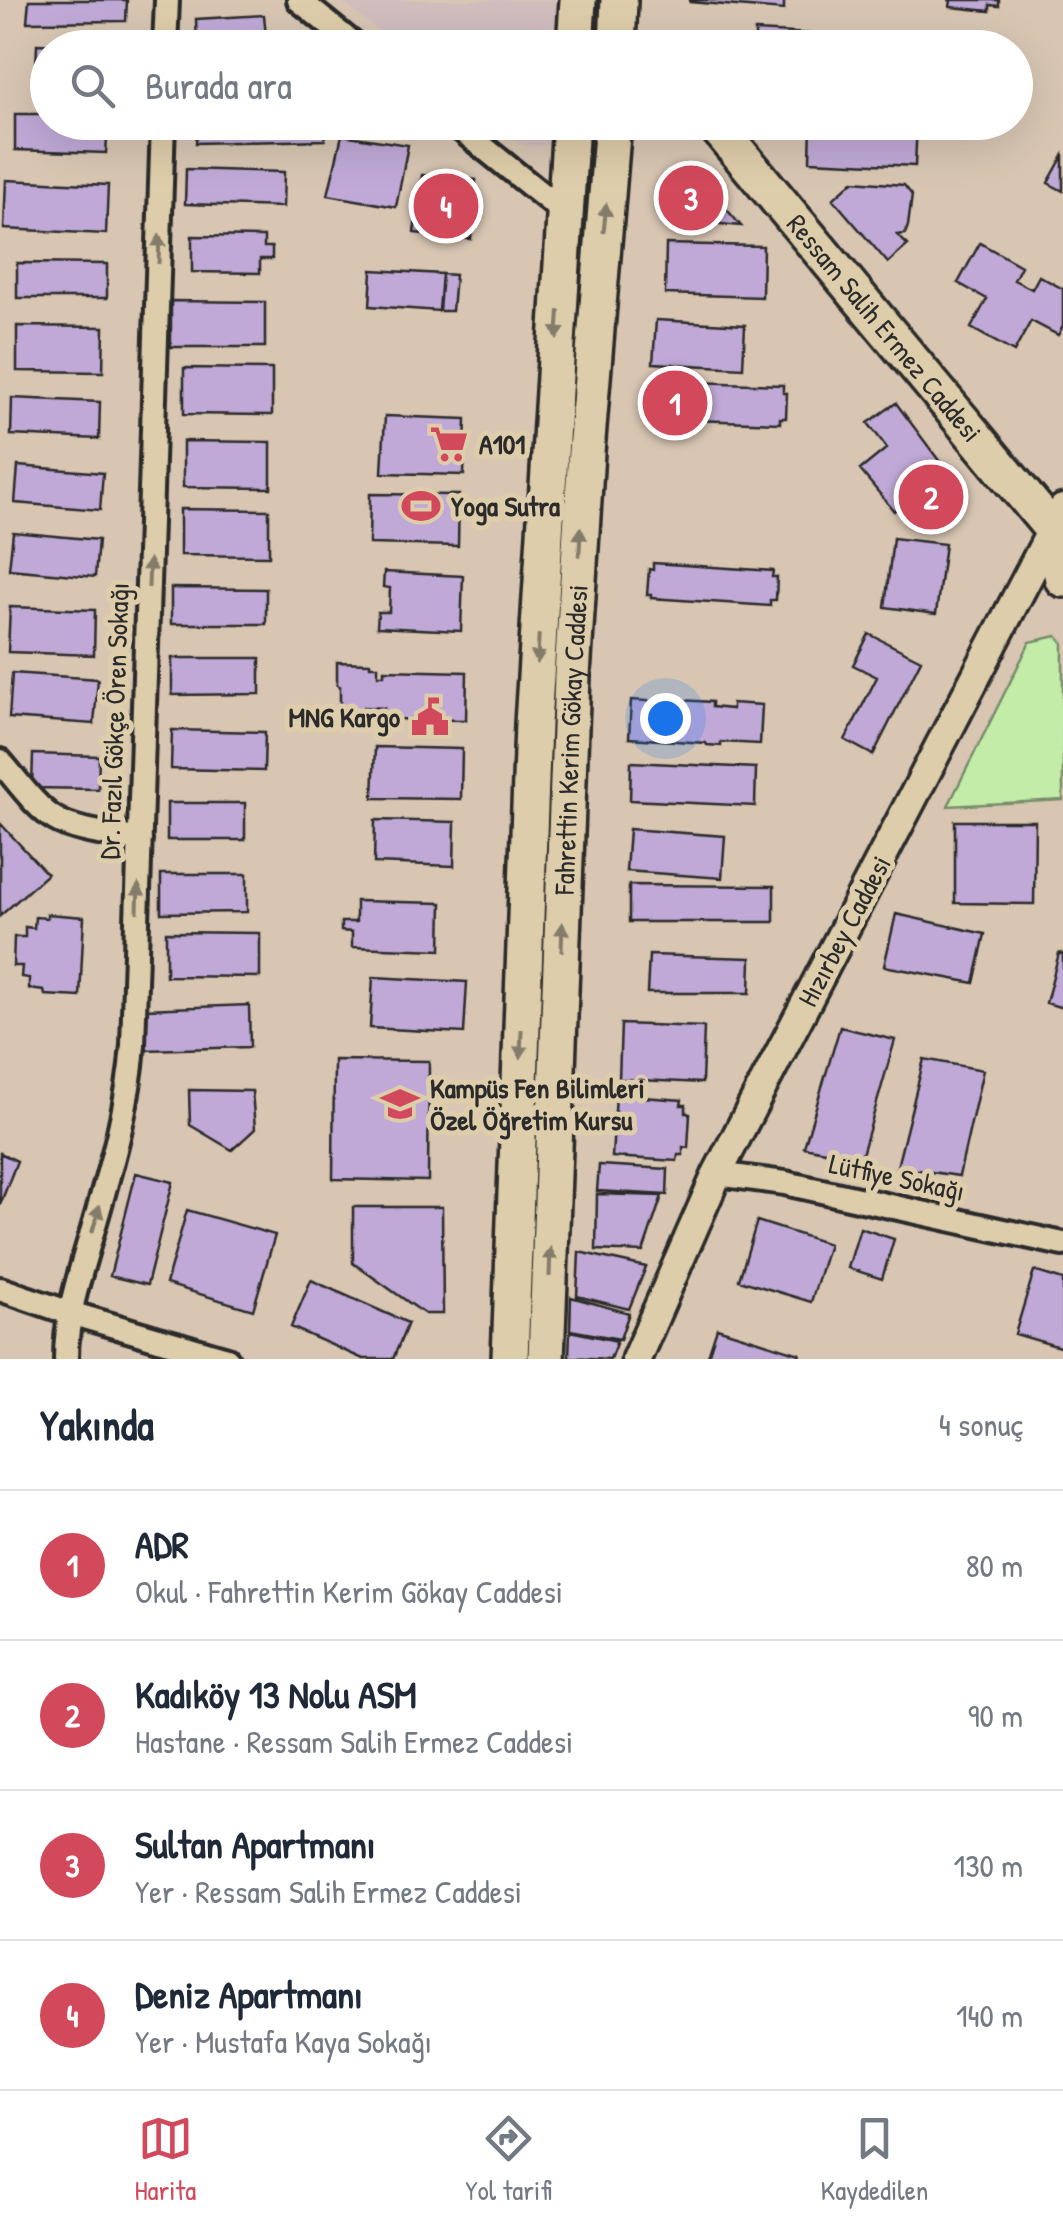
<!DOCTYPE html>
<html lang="tr">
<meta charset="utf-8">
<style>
:root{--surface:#fff;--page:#f6f6f7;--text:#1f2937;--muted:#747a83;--line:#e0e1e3;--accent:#d1495b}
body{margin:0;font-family:"Patrick Hand",sans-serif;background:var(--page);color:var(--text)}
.you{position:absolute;left:665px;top:718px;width:35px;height:35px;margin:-25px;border:8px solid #fff;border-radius:50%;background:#1a73e8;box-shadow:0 0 0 15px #1a73e833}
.badge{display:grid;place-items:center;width:65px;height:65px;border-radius:50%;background:var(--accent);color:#fff;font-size:32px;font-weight:700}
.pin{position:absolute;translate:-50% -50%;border:5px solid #fff;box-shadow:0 2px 10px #0006}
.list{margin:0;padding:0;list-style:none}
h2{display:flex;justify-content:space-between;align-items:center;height:130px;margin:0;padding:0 40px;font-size:42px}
h2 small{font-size:32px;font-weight:400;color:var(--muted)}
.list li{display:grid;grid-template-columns:65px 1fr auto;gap:30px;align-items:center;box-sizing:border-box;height:150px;padding:0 40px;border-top:2px solid var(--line)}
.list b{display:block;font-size:38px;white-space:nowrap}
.list p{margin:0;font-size:32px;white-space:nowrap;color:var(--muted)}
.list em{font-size:32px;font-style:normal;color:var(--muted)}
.icon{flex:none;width:55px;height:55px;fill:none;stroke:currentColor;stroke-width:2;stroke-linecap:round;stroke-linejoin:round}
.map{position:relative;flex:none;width:1063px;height:1359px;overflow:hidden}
.search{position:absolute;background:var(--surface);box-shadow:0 10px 40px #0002;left:30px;right:30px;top:30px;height:110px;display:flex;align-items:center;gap:25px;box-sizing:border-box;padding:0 35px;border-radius:55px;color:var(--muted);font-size:38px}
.sheet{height:730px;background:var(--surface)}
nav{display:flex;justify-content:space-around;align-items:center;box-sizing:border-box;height:140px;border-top:2px solid var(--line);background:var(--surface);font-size:28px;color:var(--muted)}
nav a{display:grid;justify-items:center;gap:5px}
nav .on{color:var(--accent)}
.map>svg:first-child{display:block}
.built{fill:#d1bdbe}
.green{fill:#c3eca8;stroke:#778c6a;stroke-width:2.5}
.building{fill:#c0a9d7;stroke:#2b2b2b;stroke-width:2.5}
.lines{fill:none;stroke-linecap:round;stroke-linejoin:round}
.minor-casing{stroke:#2b2b2b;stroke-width:30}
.tertiary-casing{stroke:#2b2b2b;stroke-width:35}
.primary-casing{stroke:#2b2b2b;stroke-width:42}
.minor{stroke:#decdaa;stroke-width:22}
.tertiary{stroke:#decdaa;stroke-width:28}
.primary{stroke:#decdaa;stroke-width:35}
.oneway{fill:#847c6a}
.labels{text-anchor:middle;stroke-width:10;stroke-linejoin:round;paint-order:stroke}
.street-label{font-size:28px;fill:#2b2b2b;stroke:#decdaa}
.poi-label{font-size:28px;font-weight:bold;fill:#2b2b2b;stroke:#decdaa;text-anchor:start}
</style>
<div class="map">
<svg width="1063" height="1359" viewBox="0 0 1063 1359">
<rect width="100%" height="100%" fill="#d8c6b3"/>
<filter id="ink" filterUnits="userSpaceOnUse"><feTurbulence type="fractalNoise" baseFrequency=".01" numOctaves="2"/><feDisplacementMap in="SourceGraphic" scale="20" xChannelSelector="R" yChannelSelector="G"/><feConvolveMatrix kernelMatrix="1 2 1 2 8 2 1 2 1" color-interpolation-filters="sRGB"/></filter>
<g filter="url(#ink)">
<!-- built -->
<path class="built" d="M 339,0 L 562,0 L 559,47 L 399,47 Z
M 492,123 L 556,123 L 555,135 L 547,145 L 532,147 L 517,142 Z"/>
<!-- green -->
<path class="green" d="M 1057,636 L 1063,643 L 1063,800 L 948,806 L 1030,642 Z"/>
<!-- building -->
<path class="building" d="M 29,0 L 127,0 L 126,21 L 27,22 Z
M 690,0 L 784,0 L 784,10 L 690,2 Z
M 948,0 L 999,0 L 999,6 L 990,5 L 990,11 L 950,7 L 951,0 Z
M 264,15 L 267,48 L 197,48 L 196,19 Z
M 755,31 L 870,37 L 870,48 L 755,48 Z
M 37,44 L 120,47 L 48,48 L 48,90 L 35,89 Z
M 15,114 L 48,114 L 48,122 L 108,122 L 106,153 L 15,150 Z
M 198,122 L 326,122 L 325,140 L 196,143 Z
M 811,122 L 917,122 L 915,166 L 810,161 Z
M 342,135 L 408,145 L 396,207 L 328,195 Z
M 1063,156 L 1063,191 L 1048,183 Z
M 691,168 L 741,226 L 668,219 L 664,177 L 679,175 Z
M 186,169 L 284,172 L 283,207 L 185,204 Z
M 422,175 L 476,180 L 471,239 L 414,233 Z
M 6,180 L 108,185 L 106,234 L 4,229 Z
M 853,181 L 904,185 L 912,195 L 908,226 L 905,234 L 897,235 L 908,245 L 888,263 L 833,199 Z
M 192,236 L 264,237 L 264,247 L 272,247 L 272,259 L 260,259 L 260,273 L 192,272 Z
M 980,243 L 1021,266 L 1014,280 L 1032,289 L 1039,276 L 1063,289 L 1063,326 L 1058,335 L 1031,321 L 1014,352 L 971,328 L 987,299 L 958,283 Z
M 666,244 L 763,246 L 762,297 L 665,294 Z
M 17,263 L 107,264 L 107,298 L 17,298 Z
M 372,270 L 442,274 L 439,311 L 370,306 Z
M 442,274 L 455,275 L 452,311 L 439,311 Z
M 171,301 L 265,302 L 265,347 L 171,347 Z
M 656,320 L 745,325 L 743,368 L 653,363 Z
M 17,326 L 104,327 L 103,372 L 17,371 Z
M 184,368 L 272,369 L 272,415 L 184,414 Z
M 664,381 L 783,385 L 783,393 L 787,393 L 786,418 L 780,418 L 780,423 L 662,419 L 662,413 L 655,413 L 656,387 L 664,387 Z
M 12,398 L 100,402 L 99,439 L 11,435 Z
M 896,403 L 961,490 L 937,509 L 920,489 L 894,511 L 860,470 L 887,448 L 868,423 Z
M 385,416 L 466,419 L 464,475 L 382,473 Z
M 183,441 L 271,442 L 271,488 L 183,487 Z
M 18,466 L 103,473 L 100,510 L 15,503 Z
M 370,494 L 459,495 L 458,546 L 369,544 Z
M 180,509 L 269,510 L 269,556 L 180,555 Z
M 13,532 L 98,540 L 95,577 L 9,569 Z
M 893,538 L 945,544 L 936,614 L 885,607 Z
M 653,563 L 773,571 L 772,577 L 777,577 L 776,600 L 770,600 L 770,606 L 651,598 L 651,595 L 647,595 L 649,569 L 653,570 Z
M 384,572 L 463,576 L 461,631 L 377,627 L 378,612 L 389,612 L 390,588 L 383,587 Z
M 171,588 L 266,589 L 266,624 L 171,624 Z
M 10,607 L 95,610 L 94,655 L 8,652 Z
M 869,634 L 921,660 L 873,755 L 845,740 L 877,677 L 853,665 Z
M 172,658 L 260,658 L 260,694 L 172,695 Z
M 337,662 L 370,663 L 370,666 L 378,666 L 378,675 L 384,675 L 384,670 L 467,672 L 466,720 L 383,719 L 384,708 L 364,707 L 364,714 L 340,713 L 340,686 L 337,685 Z
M 12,673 L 98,679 L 94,724 L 9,718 Z
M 664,699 L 712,702 L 712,707 L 732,709 L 732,703 L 762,705 L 760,744 L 721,742 L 721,746 L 707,745 L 706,743 L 629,738 L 631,700 L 664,702 Z
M 172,730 L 265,732 L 264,771 L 171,769 Z
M 375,747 L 462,749 L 461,799 L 373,798 Z
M 33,754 L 99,756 L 98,789 L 32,788 Z
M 631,762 L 756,768 L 755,806 L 630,800 Z
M 167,803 L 245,803 L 245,840 L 167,840 Z
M 375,820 L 455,822 L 454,866 L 374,863 Z
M 955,821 L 1035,821 L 1034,904 L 955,903 Z
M 0,823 L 47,874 L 0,916 Z
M 629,829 L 725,836 L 722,878 L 626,871 Z
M 161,874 L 247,874 L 247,912 L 161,913 Z
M 629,885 L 774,886 L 774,922 L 629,922 Z
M 356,901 L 442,903 L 441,950 L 352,947 L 352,932 L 341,931 L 341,922 L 356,922 Z
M 47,914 L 84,917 L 80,997 L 45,995 L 44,991 L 29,989 L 29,978 L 21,977 L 22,966 L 13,966 L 14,937 L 25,937 L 25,927 L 34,928 L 35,917 L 47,918 Z
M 896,914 L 985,934 L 974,983 L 884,966 Z
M 166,932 L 260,933 L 260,977 L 166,976 Z
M 1059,953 L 1063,954 L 1063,1008 L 1046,1003 Z
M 649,955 L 751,958 L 750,993 L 647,993 Z
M 373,977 L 467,982 L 464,1033 L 370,1028 Z
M 249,1005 L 250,1047 L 146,1050 L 145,1009 Z
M 621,1024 L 704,1027 L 702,1083 L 619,1079 Z
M 840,1027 L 895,1040 L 861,1158 L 804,1147 Z
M 924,1059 L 983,1070 L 959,1176 L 897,1167 Z
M 334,1060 L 429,1061 L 428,1181 L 333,1179 Z
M 189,1090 L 252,1091 L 255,1129 L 232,1150 L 190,1125 Z
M 616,1095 L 682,1100 L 681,1105 L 686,1105 L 686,1113 L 690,1114 L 688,1148 L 683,1147 L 683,1155 L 678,1155 L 677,1161 L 612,1157 Z
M 0,1153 L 17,1161 L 0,1205 Z
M 599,1165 L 668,1169 L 667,1195 L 597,1191 Z
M 136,1173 L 173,1182 L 147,1285 L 110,1276 Z
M 597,1194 L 662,1196 L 643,1252 L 596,1250 Z
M 353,1207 L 442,1207 L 443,1314 L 425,1314 L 353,1263 Z
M 187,1210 L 275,1235 L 253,1310 L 166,1284 Z
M 757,1221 L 829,1244 L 811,1302 L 739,1280 Z
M 860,1228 L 894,1239 L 882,1279 L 848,1268 Z
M 579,1252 L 646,1267 L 629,1309 L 577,1296 Z
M 1034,1271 L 1063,1280 L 1063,1348 L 1015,1334 Z
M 311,1280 L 408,1323 L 393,1359 L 363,1359 L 291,1327 Z
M 571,1297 L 629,1313 L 620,1339 L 570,1330 Z
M 717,1328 L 800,1354 L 798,1359 L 707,1359 Z
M 570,1331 L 617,1341 L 610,1359 L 569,1357 Z"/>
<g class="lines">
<!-- minor casing -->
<g class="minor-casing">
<path id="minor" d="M 299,0 L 358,48
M 165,48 L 167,0
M 452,122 L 566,214
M 0,761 C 16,779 35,807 55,819 C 76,832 115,835 140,840
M 717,1174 L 785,1183 L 1063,1244
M 0,1289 L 70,1313 L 227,1359
M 66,1359 C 66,1316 79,1277 91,1236 C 109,1173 128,1111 133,1045 L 163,122"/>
</g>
<!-- tertiary casing -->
<g class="tertiary-casing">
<path id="tertiary" d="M 636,1359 L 717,1174 L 1063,509"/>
</g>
<!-- primary casing -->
<g class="primary-casing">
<g id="primary">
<path d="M 575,48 L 578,0"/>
<path d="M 617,48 L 619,0"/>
<path id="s1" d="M 713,122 L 1053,530 L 1063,546"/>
<path d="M 1053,530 L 1063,579"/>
<path d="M 510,1359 L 533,724 L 571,122"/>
<path id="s2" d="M 546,1359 L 572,676 L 586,452 L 613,122"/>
</g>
</g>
<!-- minor -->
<use href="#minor" class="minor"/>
<!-- tertiary -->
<use href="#tertiary" class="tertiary"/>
<!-- primary -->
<use href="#primary" class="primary"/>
</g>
<!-- one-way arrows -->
<defs><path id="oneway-solid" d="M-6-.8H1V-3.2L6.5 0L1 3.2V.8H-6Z" transform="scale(2.5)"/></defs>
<g class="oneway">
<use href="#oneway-solid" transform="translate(605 218) rotate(-84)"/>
<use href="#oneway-solid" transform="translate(159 249) rotate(-88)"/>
<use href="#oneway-solid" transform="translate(558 325) rotate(94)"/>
<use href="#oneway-solid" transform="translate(580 542) rotate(-87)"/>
<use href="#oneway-solid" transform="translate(149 573) rotate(-88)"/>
<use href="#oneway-solid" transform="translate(538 649) rotate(93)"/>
<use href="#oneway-solid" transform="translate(138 898) rotate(-88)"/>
<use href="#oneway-solid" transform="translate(562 937) rotate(-88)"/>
<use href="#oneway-solid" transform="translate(521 1044) rotate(92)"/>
<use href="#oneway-solid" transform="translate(96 1219) rotate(-74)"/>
<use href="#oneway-solid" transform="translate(550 1262) rotate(-88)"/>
</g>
</g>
<!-- icons -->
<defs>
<g id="supermarket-bare" transform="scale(3)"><path d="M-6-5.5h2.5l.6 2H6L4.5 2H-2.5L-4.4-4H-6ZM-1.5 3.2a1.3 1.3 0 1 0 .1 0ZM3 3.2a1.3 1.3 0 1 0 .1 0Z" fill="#d1495b" stroke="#decdaa" stroke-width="2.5" paint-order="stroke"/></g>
<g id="stadium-bare" transform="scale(3)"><path d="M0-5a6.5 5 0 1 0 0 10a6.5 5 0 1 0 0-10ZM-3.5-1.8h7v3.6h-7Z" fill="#d1495b" stroke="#decdaa" stroke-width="2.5" paint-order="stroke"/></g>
<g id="civic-bare" transform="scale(3)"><path d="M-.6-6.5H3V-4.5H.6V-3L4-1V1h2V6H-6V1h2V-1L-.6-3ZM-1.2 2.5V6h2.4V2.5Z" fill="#d1495b" stroke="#decdaa" stroke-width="2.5" paint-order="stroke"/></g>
<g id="school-bare" transform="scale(3)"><path d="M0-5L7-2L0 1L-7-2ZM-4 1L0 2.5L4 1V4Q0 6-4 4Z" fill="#d1495b" stroke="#decdaa" stroke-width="2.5" paint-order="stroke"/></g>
</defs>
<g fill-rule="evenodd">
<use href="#supermarket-bare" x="449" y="444"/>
<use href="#stadium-bare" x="421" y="506"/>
<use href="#civic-bare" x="430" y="717"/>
<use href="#school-bare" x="400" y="1104"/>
</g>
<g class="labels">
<!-- street labels -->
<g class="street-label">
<text dy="10" stroke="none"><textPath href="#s1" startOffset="268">Ressam Salih Ermez Caddesi</textPath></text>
<text transform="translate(114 721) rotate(-88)" y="10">Dr. Fazıl Gökçe Ören Sokağı</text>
<text dy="10" stroke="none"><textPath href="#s2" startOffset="620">Fahrettin Kerim Gökay Caddesi</textPath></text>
<text transform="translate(844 931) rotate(-62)" y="10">Hızırbey Caddesi</text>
<text transform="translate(897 1177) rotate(12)" y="10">Lütfiye Sokağı</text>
</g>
<!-- poi labels -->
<g class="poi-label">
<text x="479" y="454">A101</text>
<text x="451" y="516">Yoga Sutra</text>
<text x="400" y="727" text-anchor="end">MNG Kargo</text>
<text x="430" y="1098">Kampüs Fen Bilimleri<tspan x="430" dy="32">Özel Öğretim Kursu</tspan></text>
</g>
</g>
</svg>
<div class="you"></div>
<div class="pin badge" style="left:675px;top:403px">1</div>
<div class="pin badge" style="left:931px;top:497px">2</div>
<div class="pin badge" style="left:691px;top:198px">3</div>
<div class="pin badge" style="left:446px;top:206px">4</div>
<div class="search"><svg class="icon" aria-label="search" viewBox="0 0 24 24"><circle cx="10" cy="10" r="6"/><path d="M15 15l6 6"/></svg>Burada ara</div>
</div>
<section class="sheet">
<h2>Yakında<small>4 sonuç</small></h2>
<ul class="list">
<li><span class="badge">1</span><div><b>ADR</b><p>Okul · Fahrettin Kerim Gökay Caddesi</p></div><em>80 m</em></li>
<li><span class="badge">2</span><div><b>Kadıköy 13 Nolu ASM</b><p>Hastane · Ressam Salih Ermez Caddesi</p></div><em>90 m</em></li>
<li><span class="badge">3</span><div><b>Sultan Apartmanı</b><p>Yer · Ressam Salih Ermez Caddesi</p></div><em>130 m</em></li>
<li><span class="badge">4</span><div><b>Deniz Apartmanı</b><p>Yer · Mustafa Kaya Sokağı</p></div><em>140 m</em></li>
</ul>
</section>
<nav>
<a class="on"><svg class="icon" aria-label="map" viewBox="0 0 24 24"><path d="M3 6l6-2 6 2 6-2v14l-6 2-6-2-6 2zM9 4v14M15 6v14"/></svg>Harita</a>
<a><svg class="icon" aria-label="directions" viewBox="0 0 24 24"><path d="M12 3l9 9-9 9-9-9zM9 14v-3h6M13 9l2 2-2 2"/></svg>Yol tarifi</a>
<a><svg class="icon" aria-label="saved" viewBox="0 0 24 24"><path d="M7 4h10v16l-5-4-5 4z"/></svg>Kaydedilen</a>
</nav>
